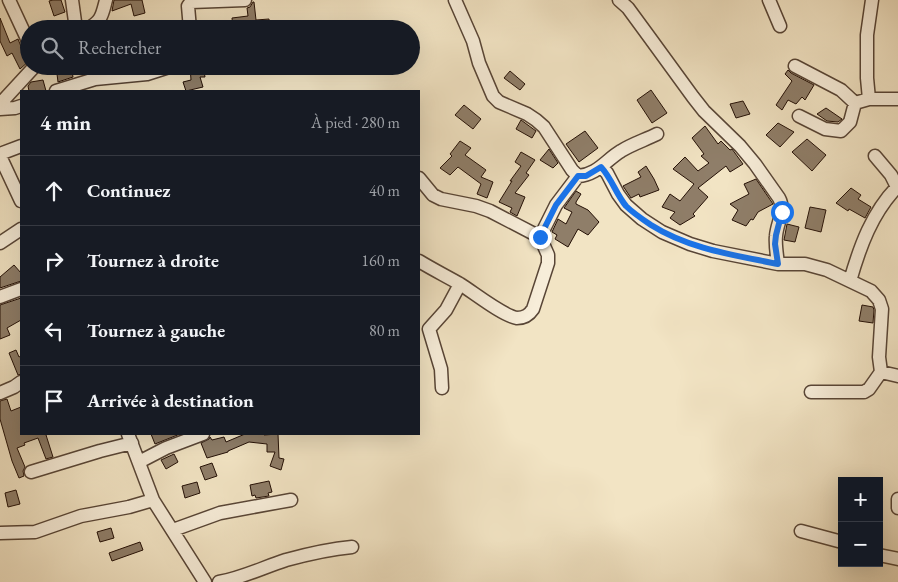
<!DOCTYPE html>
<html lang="fr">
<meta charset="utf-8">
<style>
:root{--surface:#171b24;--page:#20242c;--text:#f1f3f6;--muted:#9ea1a6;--line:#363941}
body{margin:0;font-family:"EB Garamond",serif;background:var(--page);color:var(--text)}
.controls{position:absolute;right:15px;bottom:15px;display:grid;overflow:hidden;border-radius:0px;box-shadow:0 5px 20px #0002}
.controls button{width:45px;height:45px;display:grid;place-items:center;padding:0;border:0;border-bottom:1px solid var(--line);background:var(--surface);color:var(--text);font:25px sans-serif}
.stop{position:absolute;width:15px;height:15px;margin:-11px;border:4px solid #1a73e8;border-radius:50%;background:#fff}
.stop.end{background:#1a73e8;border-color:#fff;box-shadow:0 1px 5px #0008}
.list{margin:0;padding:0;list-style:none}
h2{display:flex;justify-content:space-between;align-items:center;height:65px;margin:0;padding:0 20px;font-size:21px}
h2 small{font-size:16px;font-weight:400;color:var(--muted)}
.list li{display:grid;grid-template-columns:32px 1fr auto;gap:15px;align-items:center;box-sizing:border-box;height:70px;padding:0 20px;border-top:1px solid var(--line)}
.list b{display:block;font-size:19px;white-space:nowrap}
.list em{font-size:16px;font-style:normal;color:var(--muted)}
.icon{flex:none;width:28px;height:28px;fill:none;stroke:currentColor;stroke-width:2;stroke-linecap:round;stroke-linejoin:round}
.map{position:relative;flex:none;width:898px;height:582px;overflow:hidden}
.search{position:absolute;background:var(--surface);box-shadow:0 5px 20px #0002;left:20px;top:20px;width:400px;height:55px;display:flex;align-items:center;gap:12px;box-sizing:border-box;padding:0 18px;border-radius:28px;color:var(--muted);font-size:19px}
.panel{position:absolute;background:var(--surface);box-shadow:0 5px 20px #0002;left:20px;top:90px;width:400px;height:345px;border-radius:0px}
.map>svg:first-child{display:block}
.building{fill:#8f7e69;stroke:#241006}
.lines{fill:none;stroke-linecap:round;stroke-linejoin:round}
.minor-casing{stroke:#584536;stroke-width:15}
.minor{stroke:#f7edd9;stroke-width:12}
.route{stroke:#1a73e8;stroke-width:6}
</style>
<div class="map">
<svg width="898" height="582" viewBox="0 0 898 582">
<rect width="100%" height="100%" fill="#f2e4c4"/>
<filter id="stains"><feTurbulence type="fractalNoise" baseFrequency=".004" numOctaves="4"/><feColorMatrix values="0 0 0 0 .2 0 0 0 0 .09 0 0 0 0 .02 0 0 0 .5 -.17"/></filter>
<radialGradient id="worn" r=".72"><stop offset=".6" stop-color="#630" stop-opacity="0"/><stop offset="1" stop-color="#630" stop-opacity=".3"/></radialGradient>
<!-- building -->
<path class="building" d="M 53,0 L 61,0 L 65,12 L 54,16 L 49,1 Z
M 114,0 L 142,0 L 145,13 L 134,16 L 131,4 L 112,11 Z
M 253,2 L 254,2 L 256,20 L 269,19 L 270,29 L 233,29 L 232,18 L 248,16 L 247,8 L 250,7 Z
M 0,18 L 10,43 L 18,39 L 22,49 L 26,50 L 29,56 L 29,61 L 20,69 L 12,53 L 7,56 L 0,41 Z
M 56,66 L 71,66 L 73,77 L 58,82 Z
M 190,66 L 203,66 L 205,77 L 200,77 L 203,87 L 186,91 L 183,82 L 191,80 Z
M 788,70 L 791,73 L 814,85 L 805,100 L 802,97 L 796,104 L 788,100 L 782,110 L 776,105 L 792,81 L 785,74 Z
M 510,71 L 525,84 L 520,90 L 504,78 Z
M 43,80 L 46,91 L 29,91 L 28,86 L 31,82 Z
M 651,90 L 667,113 L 652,123 L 637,100 Z
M 743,101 L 750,114 L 736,118 L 730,104 Z
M 464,105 L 481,119 L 473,129 L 455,115 Z
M 826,108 L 842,119 L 838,122 L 827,121 L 817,114 Z
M 521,120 L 536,131 L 532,138 L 516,129 Z
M 778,123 L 794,132 L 780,147 L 766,135 Z
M 705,126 L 718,144 L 721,141 L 730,150 L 732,149 L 743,164 L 730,172 L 726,166 L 698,188 L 708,197 L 693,214 L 695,216 L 680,225 L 670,218 L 675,212 L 662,207 L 670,194 L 680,201 L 694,184 L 673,169 L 685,157 L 698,171 L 709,163 L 701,156 L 704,154 L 692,138 Z
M 585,131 L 598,148 L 579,162 L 566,144 Z
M 807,139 L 826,155 L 812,171 L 792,152 Z
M 460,141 L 471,148 L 465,155 L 486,170 L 481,177 L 493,182 L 487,198 L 477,194 L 481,184 L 458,167 L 450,175 L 440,168 L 452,156 L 450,154 Z
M 549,149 L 558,163 L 553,168 L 540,160 Z
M 521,152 L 535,160 L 526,173 L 529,175 L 515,193 L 525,197 L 517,216 L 510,212 L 512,208 L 499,202 L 512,181 L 510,181 L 521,166 L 515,162 Z
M 646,166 L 654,179 L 659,190 L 640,197 L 639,194 L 631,198 L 623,186 L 641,177 L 638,172 Z
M 756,179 L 773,204 L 758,212 L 753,220 L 751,219 L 746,226 L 732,220 L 738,210 L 730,204 L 749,194 L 744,184 Z
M 851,188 L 861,195 L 858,199 L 871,207 L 865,218 L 849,209 L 848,211 L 836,203 Z
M 576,191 L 581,194 L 576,202 L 576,204 L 588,210 L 599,222 L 588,235 L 578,229 L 568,247 L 555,239 L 557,235 L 552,232 L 558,219 L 566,224 L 572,212 L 564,208 Z
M 810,207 L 826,210 L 821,232 L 805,228 Z
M 787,224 L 799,227 L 795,242 L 784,240 Z
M 14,265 L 21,273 L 21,281 L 0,288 L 0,277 Z
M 21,298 L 21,320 L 7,328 L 10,335 L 0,339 L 0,305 Z
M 862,305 L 873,307 L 874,310 L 873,323 L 859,321 Z
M 16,350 L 19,357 L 21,356 L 21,374 L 18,375 L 9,353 Z
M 7,399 L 11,411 L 21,407 L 21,434 L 48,434 L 46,435 L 53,457 L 46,459 L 38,438 L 24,443 L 25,445 L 17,448 L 25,467 L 23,471 L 24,476 L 19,478 L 12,461 L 0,419 L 0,401 Z
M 151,434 L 180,434 L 155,444 Z
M 245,434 L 264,434 L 264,435 L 278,434 L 279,458 L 284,459 L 281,470 L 270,466 L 275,452 L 267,452 L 267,444 L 249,442 L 228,451 L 228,452 L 207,458 L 201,443 L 209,439 L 210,437 L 212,440 L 224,437 L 226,442 Z
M 174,454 L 178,462 L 166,469 L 161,460 Z
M 212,463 L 217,476 L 205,480 L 200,467 Z
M 269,481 L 272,492 L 268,493 L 269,496 L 256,498 L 255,495 L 252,496 L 250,485 Z
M 197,482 L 200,493 L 185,498 L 182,486 Z
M 16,490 L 20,504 L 8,507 L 5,493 Z
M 111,528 L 114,538 L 100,542 L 97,532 Z
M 140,542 L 143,550 L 112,561 L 109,553 Z"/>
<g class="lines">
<!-- minor casing -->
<g class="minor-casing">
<path id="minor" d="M 9,0 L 29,43
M 72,0 L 76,29
M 455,0 L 473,41 L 479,63 L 493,96 L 499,102 L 527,114 L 536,120 L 544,127 L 572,170 L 578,176 C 597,175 606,160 621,151 C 632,144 645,140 657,134
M 619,0 L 628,8 L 650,38 L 693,97 L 704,111 L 740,146 L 755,164 L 779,198 C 786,211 777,222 776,236 C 775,245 777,255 778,264
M 769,0 L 780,26
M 872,0 L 867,35 L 867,78 L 869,99 L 898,99
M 87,29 C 102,21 102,15 106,0
M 190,29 L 188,6 L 191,2 L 245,0
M 795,66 L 841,90 L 855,103 L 869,99
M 56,91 L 95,79 L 147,74 L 172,66
M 0,104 L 35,66
M 0,109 L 15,108 L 21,106
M 799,116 L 825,129 L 841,131 L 850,122 L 855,103
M 0,154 L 21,146
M 0,156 L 21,201
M 601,167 L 607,173 L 618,194 L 626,205 L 642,219 L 662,232 L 690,244 L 713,251 L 778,264 L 805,264 L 827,270 L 871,291 L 879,300 L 882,309 L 879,357 L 881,372 L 898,376
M 419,178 L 433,195 L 441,199 L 476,206 L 490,211 L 540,237 L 548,255 L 548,263 L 533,309 C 529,315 525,318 517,318 C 503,316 473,292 460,284 C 446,276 432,269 419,261
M 540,237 L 556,205 L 578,176
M 0,243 L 21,229
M 850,281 C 860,246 872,213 897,187 L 891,175 L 875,156
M 0,297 L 21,289
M 442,388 L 441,369 L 429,329 L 446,310 L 460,284
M 811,392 L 864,392 L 869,389 L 881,372
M 0,393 L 14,387 L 21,382
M 128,434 L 153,500 L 205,582
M 139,462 L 166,448 L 203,434
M 31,472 L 100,451 L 132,443
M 898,499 L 898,508
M 173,530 L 220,513 L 291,500
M 801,531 L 842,542
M 0,533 L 35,532 L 81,516 L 129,507 L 153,500
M 879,555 L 898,559
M 219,582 C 242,578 264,567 286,560 C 308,554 330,549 352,547"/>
</g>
<!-- minor -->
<use href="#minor" class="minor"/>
</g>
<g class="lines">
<!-- route -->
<path class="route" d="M 540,237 L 556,205 L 578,176 L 586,176 L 601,167 C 612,179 616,194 626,206 C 633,213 642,219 651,225 C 689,249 734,255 778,264 L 775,244 L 776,235 L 782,212"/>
</g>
<rect width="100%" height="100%" filter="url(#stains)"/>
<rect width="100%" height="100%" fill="url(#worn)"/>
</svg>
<div class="controls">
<button>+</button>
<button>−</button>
</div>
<div class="stop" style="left:782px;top:212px"></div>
<div class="stop end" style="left:540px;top:237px"></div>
<div class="search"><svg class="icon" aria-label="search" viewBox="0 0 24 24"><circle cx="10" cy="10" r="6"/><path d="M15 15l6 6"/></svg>Rechercher</div>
<section class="panel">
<h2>4 min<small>À pied · 280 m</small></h2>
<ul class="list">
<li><svg class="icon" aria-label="ahead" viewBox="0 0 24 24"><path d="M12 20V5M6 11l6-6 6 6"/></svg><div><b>Continuez</b></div><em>40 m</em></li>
<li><svg class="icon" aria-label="right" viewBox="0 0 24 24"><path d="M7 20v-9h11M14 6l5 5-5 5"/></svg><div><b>Tournez à droite</b></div><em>160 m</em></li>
<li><svg class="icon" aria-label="left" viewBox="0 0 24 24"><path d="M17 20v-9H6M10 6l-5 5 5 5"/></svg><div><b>Tournez à gauche</b></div><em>80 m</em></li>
<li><svg class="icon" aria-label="arrive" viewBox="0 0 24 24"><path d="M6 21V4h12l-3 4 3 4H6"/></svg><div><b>Arrivée à destination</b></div></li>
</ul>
</section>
</div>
